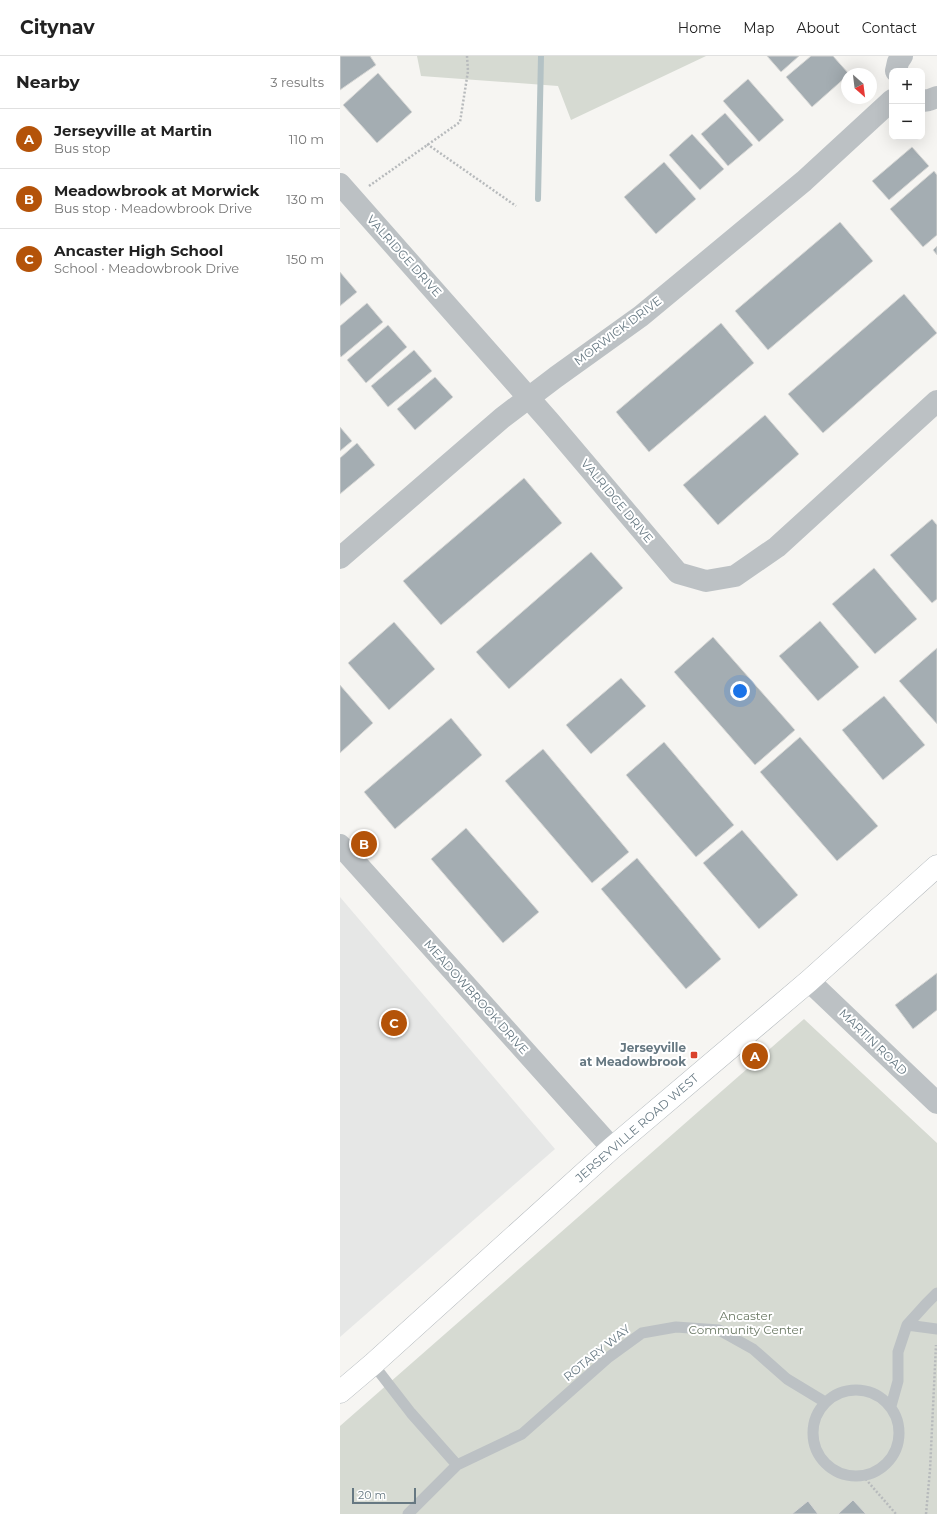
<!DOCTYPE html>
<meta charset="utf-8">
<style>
:root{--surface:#fff;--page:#f2f2f2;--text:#222;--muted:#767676;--line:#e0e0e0;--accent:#b45309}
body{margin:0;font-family:Montserrat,sans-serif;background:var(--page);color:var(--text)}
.controls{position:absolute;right:12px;top:12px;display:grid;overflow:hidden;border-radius:8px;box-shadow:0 4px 16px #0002}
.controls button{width:36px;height:36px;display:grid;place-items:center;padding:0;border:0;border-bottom:1px solid var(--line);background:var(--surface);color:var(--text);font:20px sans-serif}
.compass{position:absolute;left:501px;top:12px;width:36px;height:36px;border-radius:50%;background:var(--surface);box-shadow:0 4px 16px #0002;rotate:152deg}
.scale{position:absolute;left:12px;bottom:10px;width:64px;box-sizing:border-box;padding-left:4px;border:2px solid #667882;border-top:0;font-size:11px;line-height:14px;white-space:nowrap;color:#667882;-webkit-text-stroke:3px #fff;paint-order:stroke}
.you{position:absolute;left:400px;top:635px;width:14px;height:14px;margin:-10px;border:3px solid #fff;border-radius:50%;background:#1a73e8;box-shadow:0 0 0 6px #1a73e833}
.badge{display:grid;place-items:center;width:26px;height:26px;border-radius:50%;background:var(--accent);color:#fff;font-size:13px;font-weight:700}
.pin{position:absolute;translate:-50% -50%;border:2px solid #fff;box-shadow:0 1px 4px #0006}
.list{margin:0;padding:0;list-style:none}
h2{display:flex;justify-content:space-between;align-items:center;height:52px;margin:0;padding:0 16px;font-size:17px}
h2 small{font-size:13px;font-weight:400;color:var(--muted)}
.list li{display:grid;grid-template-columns:26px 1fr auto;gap:12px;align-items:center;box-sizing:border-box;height:60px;padding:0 16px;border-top:1px solid var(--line)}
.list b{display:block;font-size:15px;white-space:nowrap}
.list p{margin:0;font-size:13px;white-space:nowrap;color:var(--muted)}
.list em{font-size:13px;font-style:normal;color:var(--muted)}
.map{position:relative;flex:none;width:597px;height:1458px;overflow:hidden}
header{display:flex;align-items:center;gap:24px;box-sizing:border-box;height:56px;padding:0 20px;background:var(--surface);border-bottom:1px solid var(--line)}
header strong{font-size:19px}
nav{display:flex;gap:22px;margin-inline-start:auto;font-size:14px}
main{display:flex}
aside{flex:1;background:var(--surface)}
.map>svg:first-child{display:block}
.built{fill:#e6e7e6}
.green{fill:#d6dad2}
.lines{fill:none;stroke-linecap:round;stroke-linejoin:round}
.stream{stroke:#b4c2c5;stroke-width:6}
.building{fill:#a4adb2;stroke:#d7d7d5}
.secondary-casing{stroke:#b1b7bb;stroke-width:23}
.path{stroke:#b7babc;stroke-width:2.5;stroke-dasharray:2 2;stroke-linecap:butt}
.service{stroke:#bcc1c4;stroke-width:11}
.minor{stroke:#bcc1c4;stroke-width:22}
.tertiary{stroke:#bcc1c4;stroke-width:22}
.secondary{stroke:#fff;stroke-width:22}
.poi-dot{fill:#da432e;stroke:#fff;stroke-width:1.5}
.labels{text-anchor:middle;stroke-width:4;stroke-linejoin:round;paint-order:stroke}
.street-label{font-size:12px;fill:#667882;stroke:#fff}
.poi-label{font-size:12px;font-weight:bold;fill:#667882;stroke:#fff;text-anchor:end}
.park-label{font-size:12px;fill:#6b7965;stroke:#fff}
</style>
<header>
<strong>Citynav</strong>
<nav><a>Home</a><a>Map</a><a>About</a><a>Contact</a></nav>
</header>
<main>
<aside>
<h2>Nearby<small>3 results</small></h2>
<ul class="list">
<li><span class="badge">A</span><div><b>Jerseyville at Martin</b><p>Bus stop</p></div><em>110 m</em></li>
<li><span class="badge">B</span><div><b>Meadowbrook at Morwick</b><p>Bus stop · Meadowbrook Drive</p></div><em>130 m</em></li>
<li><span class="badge">C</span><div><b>Ancaster High School</b><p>School · Meadowbrook Drive</p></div><em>150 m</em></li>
</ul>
</aside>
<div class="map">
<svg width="597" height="1458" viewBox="0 0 597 1458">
<rect width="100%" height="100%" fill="#f6f5f2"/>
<!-- built -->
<path class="built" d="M 0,841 L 215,1093 L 0,1281 Z"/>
<!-- green -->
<path class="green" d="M 77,0 L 366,0 L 231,64 L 218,30 L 81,20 Z
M 464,963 L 597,1087 L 597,1458 L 0,1458 L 0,1370 Z"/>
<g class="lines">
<!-- stream -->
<path class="stream" d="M 198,143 L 201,0"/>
</g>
<!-- building -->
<path class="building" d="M 0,0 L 30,0 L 36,9 L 0,34 Z
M 427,0 L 459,0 L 441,16 Z
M 471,0 L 493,0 L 509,18 L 507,18 L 507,20 L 472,51 L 446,21 Z
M 38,17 L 72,56 L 37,87 L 3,49 Z
M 408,23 L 444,64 L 419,86 L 383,45 Z
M 385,57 L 413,89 L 388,110 L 361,78 Z
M 352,78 L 384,113 L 360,134 L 329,99 Z
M 572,91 L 589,110 L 549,144 L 532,125 Z
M 324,106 L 356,143 L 316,178 L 284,141 Z
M 594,115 L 597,119 L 597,179 L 583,191 L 550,153 Z
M 500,166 L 533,205 L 428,294 L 395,255 Z
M 597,190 L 597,199 L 593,194 Z
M 0,216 L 17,236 L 0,250 Z
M 564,238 L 597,277 L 483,377 L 448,338 Z
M 27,247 L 43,266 L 1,301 L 0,299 L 0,270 Z
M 381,267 L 414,307 L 309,396 L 276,356 Z
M 48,269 L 67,291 L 26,327 L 7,304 Z
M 74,294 L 92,315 L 48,351 L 31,330 Z
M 95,321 L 113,341 L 75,374 L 57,353 Z
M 425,359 L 459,398 L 378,469 L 343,429 Z
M 0,371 L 12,385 L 0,395 Z
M 17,387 L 35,409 L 0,438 L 0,402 Z
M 184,422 L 222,467 L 101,569 L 63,525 Z
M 592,463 L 597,469 L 597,543 L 592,547 L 550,499 Z
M 251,496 L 283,532 L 169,633 L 136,596 Z
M 534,512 L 577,563 L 535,598 L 492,548 Z
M 480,565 L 519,611 L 478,645 L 439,600 Z
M 54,566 L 95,613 L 49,654 L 8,607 Z
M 373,581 L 455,674 L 415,709 L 334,616 Z
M 597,592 L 597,668 L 559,625 Z
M 281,622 L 306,650 L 251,698 L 226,669 Z
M 0,629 L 33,667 L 0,697 Z
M 544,640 L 585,689 L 543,724 L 502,674 Z
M 111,662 L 142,699 L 55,773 L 24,736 Z
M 460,681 L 538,770 L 497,805 L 420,716 Z
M 324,686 L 394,769 L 356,801 L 286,719 Z
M 203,693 L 289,796 L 252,827 L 165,725 Z
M 126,772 L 199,856 L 163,887 L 91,803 Z
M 402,774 L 458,839 L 419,873 L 363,807 Z
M 297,802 L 381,903 L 346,933 L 261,833 Z
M 597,917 L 597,954 L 573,973 L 555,949 Z
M 513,1444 L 526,1458 L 498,1458 Z
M 468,1445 L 478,1458 L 452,1458 Z"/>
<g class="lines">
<!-- secondary casing -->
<g class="secondary-casing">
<path id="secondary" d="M 0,1336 L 33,1308 L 272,1092 L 469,925 L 597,810"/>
</g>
<!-- path -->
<path class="path" d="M 87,88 L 176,150
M 29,130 L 120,66 L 128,15 L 127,0
M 523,1420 L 556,1458
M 586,1458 L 590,1414 L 596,1289"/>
<!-- service -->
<path class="service" d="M 567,1269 L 597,1273
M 33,1308 L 71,1357 L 117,1409 L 68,1458
M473 1377a43 43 0 1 1 86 0a43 43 0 1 1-86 0Z
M 551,1350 L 558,1325 L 558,1296 L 567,1269 L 586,1248 L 597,1237
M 117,1409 L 182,1378 L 269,1301 L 302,1277 L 336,1271 L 379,1274 L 413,1293 L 447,1323 L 485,1346"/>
<!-- minor -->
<path class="minor" d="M 556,15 L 558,6 L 562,0
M 582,45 L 589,44 L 597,41
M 0,128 L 210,366 L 338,517 L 366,525 L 395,520 L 437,491 L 597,345
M 0,502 L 162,362 L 216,321 L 301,260 L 464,125 L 552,44
M 469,925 L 597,1047"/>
<!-- tertiary -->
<path class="tertiary" d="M 0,789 L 272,1092"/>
<!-- secondary -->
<use href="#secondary" class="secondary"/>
</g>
<!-- markers -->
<rect class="poi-dot" x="350" y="995" width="8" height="8" rx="2"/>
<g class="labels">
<!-- street labels -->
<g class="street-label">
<text transform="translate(64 200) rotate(48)" y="4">VALRIDGE DRIVE</text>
<text transform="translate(278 275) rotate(-37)" y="4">MORWICK DRIVE</text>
<text transform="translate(277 445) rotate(50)" y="4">VALRIDGE DRIVE</text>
<text transform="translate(136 941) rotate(48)" y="4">MEADOWBROOK DRIVE</text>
<text transform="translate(533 986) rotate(44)" y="4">MARTIN ROAD</text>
<text transform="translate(297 1072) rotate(-41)" y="4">JERSEYVILLE ROAD WEST</text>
<text transform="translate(257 1297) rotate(-39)" y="4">ROTARY WAY</text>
</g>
<!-- poi labels -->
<g class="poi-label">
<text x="346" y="996">Jerseyville<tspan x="346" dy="14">at Meadowbrook</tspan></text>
</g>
<!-- park labels -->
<g class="park-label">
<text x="406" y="1264">Ancaster<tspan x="406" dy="14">Community Center</tspan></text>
</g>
</g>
</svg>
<div class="controls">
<button>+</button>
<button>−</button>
</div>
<svg class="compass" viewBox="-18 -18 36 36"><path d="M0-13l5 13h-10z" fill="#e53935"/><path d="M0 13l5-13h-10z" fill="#767676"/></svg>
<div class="scale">20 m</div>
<div class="you"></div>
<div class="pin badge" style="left:415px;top:1000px">A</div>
<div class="pin badge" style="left:24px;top:788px">B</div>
<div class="pin badge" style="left:54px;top:967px">C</div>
</div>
</main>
